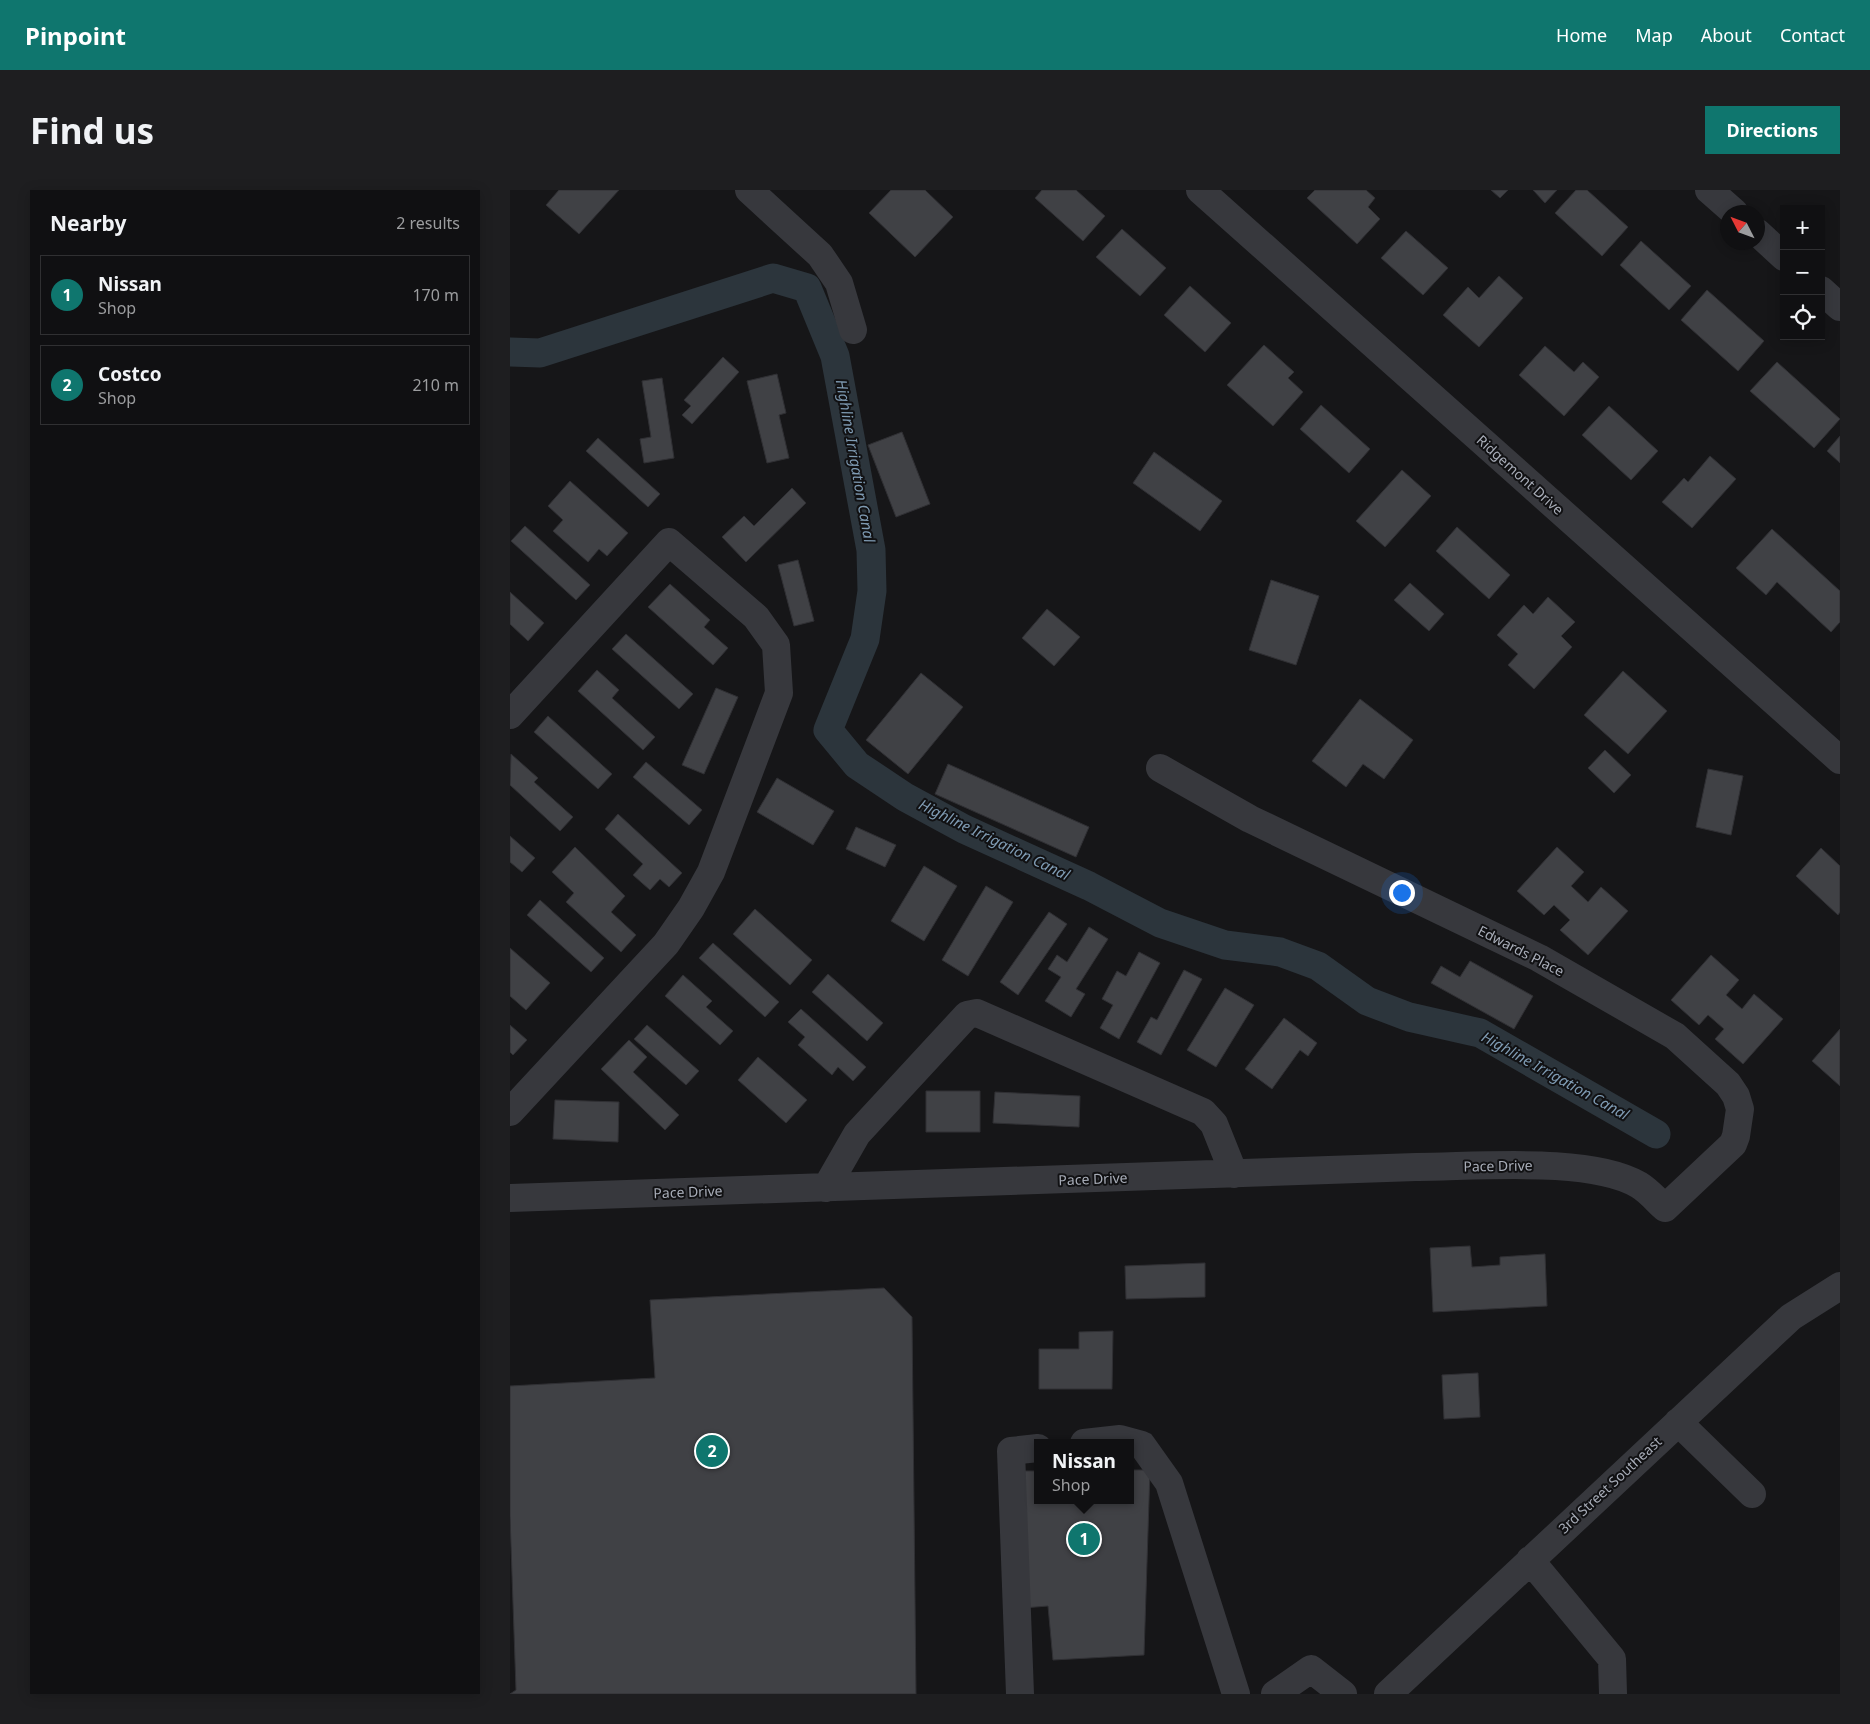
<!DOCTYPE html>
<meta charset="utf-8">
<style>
:root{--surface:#101012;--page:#1e1e20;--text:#f1f3f6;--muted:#9c9d9f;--line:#303032;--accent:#0f766e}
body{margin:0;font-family:"Noto Sans",sans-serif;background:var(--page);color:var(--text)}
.controls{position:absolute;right:15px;top:15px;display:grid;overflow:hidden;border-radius:0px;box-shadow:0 2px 12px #0003}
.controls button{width:45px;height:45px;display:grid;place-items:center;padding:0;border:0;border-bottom:1px solid var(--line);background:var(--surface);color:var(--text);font:25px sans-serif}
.compass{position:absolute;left:1210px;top:15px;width:45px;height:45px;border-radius:50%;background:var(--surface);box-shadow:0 2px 12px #0003;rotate:312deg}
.you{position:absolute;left:891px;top:702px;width:18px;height:18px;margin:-12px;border:4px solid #fff;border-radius:50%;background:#1a73e8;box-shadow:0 0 0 8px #1a73e833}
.badge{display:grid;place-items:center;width:32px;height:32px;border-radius:50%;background:var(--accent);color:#fff;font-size:16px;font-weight:700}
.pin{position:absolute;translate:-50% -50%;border:2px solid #fff;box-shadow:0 1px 5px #0006}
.popup{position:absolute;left:524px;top:1249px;width:100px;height:65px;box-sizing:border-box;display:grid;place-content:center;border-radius:0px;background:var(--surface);filter:drop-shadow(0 1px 4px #0005);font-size:16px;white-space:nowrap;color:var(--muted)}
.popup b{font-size:19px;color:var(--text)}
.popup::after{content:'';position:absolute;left:50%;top:100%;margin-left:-10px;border:10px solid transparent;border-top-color:var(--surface)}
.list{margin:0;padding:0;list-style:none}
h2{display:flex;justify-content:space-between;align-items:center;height:65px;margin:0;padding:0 20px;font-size:21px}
h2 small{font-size:16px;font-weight:400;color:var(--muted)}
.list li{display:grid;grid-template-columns:32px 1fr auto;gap:15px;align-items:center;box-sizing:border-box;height:80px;margin:0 10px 10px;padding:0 10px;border:1px solid var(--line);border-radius:0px}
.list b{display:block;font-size:19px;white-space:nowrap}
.list p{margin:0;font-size:16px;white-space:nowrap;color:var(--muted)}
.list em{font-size:16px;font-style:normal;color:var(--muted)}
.icon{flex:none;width:28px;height:28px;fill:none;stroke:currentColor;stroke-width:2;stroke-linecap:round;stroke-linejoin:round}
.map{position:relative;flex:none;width:1330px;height:1504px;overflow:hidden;border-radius:0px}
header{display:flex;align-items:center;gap:30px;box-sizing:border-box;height:70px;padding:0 25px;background:var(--accent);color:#fff}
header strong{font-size:24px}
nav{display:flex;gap:28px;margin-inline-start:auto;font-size:18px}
.intro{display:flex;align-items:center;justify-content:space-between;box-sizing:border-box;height:120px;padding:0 30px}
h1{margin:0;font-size:35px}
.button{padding:12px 22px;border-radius:0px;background:var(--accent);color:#fff;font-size:18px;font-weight:700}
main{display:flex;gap:30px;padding:0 30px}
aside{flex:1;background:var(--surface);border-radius:0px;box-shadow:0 2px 12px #0003}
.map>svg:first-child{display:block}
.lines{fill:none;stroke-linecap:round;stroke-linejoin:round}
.canal{stroke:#2c353c;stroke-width:29}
.building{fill:#404145;stroke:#303034}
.minor{stroke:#37383d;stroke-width:28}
.labels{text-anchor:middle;stroke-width:4;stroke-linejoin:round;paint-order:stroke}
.street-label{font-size:14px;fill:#a8adb8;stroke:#111113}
.water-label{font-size:15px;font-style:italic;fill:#7f9bb3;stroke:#111113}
</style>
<header>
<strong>Pinpoint</strong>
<nav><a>Home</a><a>Map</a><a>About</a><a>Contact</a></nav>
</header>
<div class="intro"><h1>Find us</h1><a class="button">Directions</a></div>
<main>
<aside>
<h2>Nearby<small>2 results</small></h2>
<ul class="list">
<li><span class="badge">1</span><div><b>Nissan</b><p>Shop</p></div><em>170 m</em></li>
<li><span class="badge">2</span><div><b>Costco</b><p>Shop</p></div><em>210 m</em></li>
</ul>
</aside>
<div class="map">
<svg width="1330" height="1504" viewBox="0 0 1330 1504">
<rect width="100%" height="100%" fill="#161618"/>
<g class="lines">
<!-- canal -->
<path class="canal" d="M 0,162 L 30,163 L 263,88 L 297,98 L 325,166 L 361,360 L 362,401 L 355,449 L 318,540 L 347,575 L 395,607 L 454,639 L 579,696 L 650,733 L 715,755 L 770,762 L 808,776 L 857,811 L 899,827 L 970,843 L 1146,944"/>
</g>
<!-- building -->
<path class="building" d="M 49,0 L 109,0 L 69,44 L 36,15 Z
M 381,0 L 415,0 L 443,27 L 405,67 L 359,23 Z
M 532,0 L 566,0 L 595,26 L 573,51 L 525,8 Z
M 805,0 L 856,0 L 865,8 L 858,17 L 870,29 L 847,54 L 797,8 Z
M 981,0 L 998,0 L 990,8 Z
M 1023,0 L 1047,0 L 1035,13 Z
M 1066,0 L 1077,0 L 1118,37 L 1092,66 L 1045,23 Z
M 612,39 L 656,78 L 630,106 L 586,67 Z
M 896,41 L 938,78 L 913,105 L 871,68 Z
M 1131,51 L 1181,96 L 1159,120 L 1110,75 Z
M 989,86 L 1013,108 L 969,157 L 933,125 L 958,97 L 969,108 Z
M 680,96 L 721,133 L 695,162 L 654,125 Z
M 1197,100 L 1254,151 L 1228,181 L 1171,130 Z
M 754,155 L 784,182 L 778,188 L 793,202 L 763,236 L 717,195 Z
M 1035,156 L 1064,182 L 1073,172 L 1089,187 L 1054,226 L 1009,185 Z
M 213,167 L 229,182 L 182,234 L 172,225 L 181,216 L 174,210 Z
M 1267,172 L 1330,229 L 1304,258 L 1240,201 Z
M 267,184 L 276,223 L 269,225 L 279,268 L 257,273 L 237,191 Z
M 152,188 L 164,268 L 134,273 L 130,249 L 141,247 L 132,191 Z
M 811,215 L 860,259 L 839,283 L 790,239 Z
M 1099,216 L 1148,261 L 1121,290 L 1072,245 Z
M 392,242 L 420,314 L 386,327 L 358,255 Z
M 1330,246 L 1330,273 L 1317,261 Z
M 88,248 L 150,304 L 138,317 L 76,261 Z
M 644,262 L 712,311 L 690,341 L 623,293 Z
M 1200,266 L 1226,289 L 1182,338 L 1152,312 L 1174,288 L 1178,292 Z
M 892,280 L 921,306 L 875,357 L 846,331 Z
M 60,291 L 118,343 L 97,366 L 89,359 L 78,372 L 43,341 L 53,330 L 38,316 Z
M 282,298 L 296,313 L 236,372 L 212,347 L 234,326 L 244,336 Z
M 15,336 L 80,395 L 66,410 L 1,351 Z
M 947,337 L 1000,385 L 979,409 L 926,361 Z
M 1262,339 L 1330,401 L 1330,432 L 1321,442 L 1267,392 L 1256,405 L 1226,378 Z
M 288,370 L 304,431 L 284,436 L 268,375 Z
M 761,390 L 809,406 L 786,475 L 739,460 Z
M 900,393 L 934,424 L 919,441 L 884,410 Z
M 160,394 L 200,430 L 194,437 L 218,458 L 203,475 L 138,417 Z
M 0,402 L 34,433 L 18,451 L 0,434 Z
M 1038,407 L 1065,432 L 1051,446 L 1062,457 L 1024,499 L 998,475 L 1008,464 L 987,445 L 1014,415 L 1023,424 Z
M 537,419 L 570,447 L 544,476 L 512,448 Z
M 116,444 L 183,504 L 169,519 L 102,459 Z
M 87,480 L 109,500 L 102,508 L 145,547 L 133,560 L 68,501 Z
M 1113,481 L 1157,521 L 1118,564 L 1074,525 Z
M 411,483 L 453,517 L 398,584 L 356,550 Z
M 206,498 L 228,507 L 194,584 L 172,575 Z
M 850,509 L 903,550 L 874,589 L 853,574 L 836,597 L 802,571 Z
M 38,526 L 102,584 L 88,599 L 24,542 Z
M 1095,560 L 1121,585 L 1104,603 L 1078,578 Z
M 1,564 L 28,588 L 24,592 L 63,627 L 50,641 L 0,595 Z
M 136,572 L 192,620 L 179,635 L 123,587 Z
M 438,574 L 579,637 L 566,667 L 425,604 Z
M 1198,579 L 1233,586 L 1221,645 L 1186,637 Z
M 267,588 L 324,621 L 303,655 L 247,622 Z
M 108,624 L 172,683 L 159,697 L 150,689 L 140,700 L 123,685 L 133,674 L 95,639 Z
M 346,637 L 386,655 L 375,677 L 336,659 Z
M 0,646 L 25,668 L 12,682 L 0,672 Z
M 65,657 L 115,706 L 101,722 L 126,745 L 111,762 L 56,712 L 64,703 L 42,682 Z
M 1047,657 L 1074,682 L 1061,696 L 1078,712 L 1091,697 L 1118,721 L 1078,765 L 1050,740 L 1060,730 L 1044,715 L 1034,725 L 1007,701 Z
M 1311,658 L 1330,676 L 1330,722 L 1328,725 L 1286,686 Z
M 414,676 L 447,696 L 414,751 L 381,731 Z
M 476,696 L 503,712 L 458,786 L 432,770 Z
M 30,710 L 94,768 L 81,782 L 17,725 Z
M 245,719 L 302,770 L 280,795 L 223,744 Z
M 539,722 L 557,734 L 508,805 L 490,792 Z
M 579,737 L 598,749 L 566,799 L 575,804 L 561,827 L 535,811 L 551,787 L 538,779 L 547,765 L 557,772 Z
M 203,753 L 269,812 L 255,827 L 189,768 Z
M 0,758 L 40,793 L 16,820 L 0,806 Z
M 629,762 L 650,773 L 609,849 L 590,838 L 603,815 L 592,809 L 607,781 L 616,786 Z
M 1201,765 L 1229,790 L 1216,805 L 1232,819 L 1244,804 L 1273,829 L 1233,874 L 1205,849 L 1214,839 L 1198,825 L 1189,835 L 1161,810 Z
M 960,771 L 1023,806 L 1004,839 L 921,793 L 931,776 L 950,787 Z
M 674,780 L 692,789 L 651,865 L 627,852 L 641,827 L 647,830 Z
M 318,784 L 373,833 L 357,851 L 302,802 Z
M 173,785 L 202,811 L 196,817 L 223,841 L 210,855 L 155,806 Z
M 715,798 L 744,815 L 706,877 L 677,860 Z
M 291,819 L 356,877 L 343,891 L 328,877 L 322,885 L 288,855 L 295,847 L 278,832 Z
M 774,828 L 807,853 L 798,866 L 790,860 L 762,899 L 735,879 Z
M 0,835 L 17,850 L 3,865 L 0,862 Z
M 137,835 L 189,881 L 176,895 L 124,849 Z
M 1330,839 L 1330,896 L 1302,871 Z
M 119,850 L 137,867 L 123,882 L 169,925 L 155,940 L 91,879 Z
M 248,867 L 297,910 L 276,933 L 228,890 Z
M 416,901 L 470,901 L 470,942 L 416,942 Z
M 485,902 L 570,906 L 569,937 L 483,933 Z
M 45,910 L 109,912 L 108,952 L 43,949 Z
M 960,1056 L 962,1077 L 990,1075 L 990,1067 L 1035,1064 L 1037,1116 L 923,1122 L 920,1058 Z
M 695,1073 L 695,1107 L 616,1109 L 615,1076 Z
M 374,1098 L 402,1127 L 406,1504 L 0,1504 L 6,1500 L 0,1326 L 0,1196 L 145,1188 L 140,1110 Z
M 603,1141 L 602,1199 L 529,1199 L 529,1159 L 569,1159 L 569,1142 Z
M 968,1183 L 970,1227 L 934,1229 L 932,1185 Z
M 620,1280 L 640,1280 L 634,1465 L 543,1470 L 538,1416 L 513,1418 L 509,1281 L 528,1281 L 528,1310 L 620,1310 Z"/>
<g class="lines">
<!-- minor -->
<path class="minor" d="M 239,0 L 310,65 L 329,93 L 343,140
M 690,0 L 1330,570
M 1199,0 L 1224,22
M 1248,43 L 1274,67
M 1311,100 L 1330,117
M 0,525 L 159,352 L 246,427 L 266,455 L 269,503 L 201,682 L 181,718 L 156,754 L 0,922
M 316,998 L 347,944 L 457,825 L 467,823 L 693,922 L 704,934 L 724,984
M 0,1008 L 906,977 C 965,977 1080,966 1129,995 C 1139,1001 1147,1011 1155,1018 L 1223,954 L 1226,946 L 1230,919 L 1226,906 L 1218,894 L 1165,846 L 1029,768 L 740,629 L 650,578
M 1168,1232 L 1242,1304
M 574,1253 L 610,1249 L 632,1255 L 659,1293 L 726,1504
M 1020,1370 L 1102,1469 L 1103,1504
M 510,1504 L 501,1261 L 528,1258
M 765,1504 L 801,1479 L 833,1504
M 878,1504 L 1281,1127 L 1330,1096"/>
</g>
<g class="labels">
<!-- street labels -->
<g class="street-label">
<text transform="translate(1010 285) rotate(42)" y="5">Ridgemont Drive</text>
<text transform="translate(1011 761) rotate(27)" y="5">Edwards Place</text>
<text transform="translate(988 976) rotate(-1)" y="5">Pace Drive</text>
<text transform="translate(583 989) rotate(-2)" y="5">Pace Drive</text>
<text transform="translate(178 1002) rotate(-2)" y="5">Pace Drive</text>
<text transform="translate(1100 1295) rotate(-43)" y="5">3rd Street Southeast</text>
</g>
<!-- water labels -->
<g class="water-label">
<text transform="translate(345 271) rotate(80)" y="5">Highline Irrigation Canal</text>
<text transform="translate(484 650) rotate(26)" y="5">Highline Irrigation Canal</text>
<text transform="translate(1045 886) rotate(29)" y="5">Highline Irrigation Canal</text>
</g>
</g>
</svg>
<div class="controls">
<button>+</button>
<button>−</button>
<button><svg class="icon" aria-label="locate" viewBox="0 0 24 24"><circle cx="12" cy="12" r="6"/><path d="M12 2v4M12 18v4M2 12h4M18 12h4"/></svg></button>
</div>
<svg class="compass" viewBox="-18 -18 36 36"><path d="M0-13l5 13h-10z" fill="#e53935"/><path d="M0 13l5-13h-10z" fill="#9c9d9f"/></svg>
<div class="you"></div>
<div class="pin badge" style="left:574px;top:1349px">1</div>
<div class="popup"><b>Nissan</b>Shop</div>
<div class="pin badge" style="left:202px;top:1261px">2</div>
</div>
</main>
